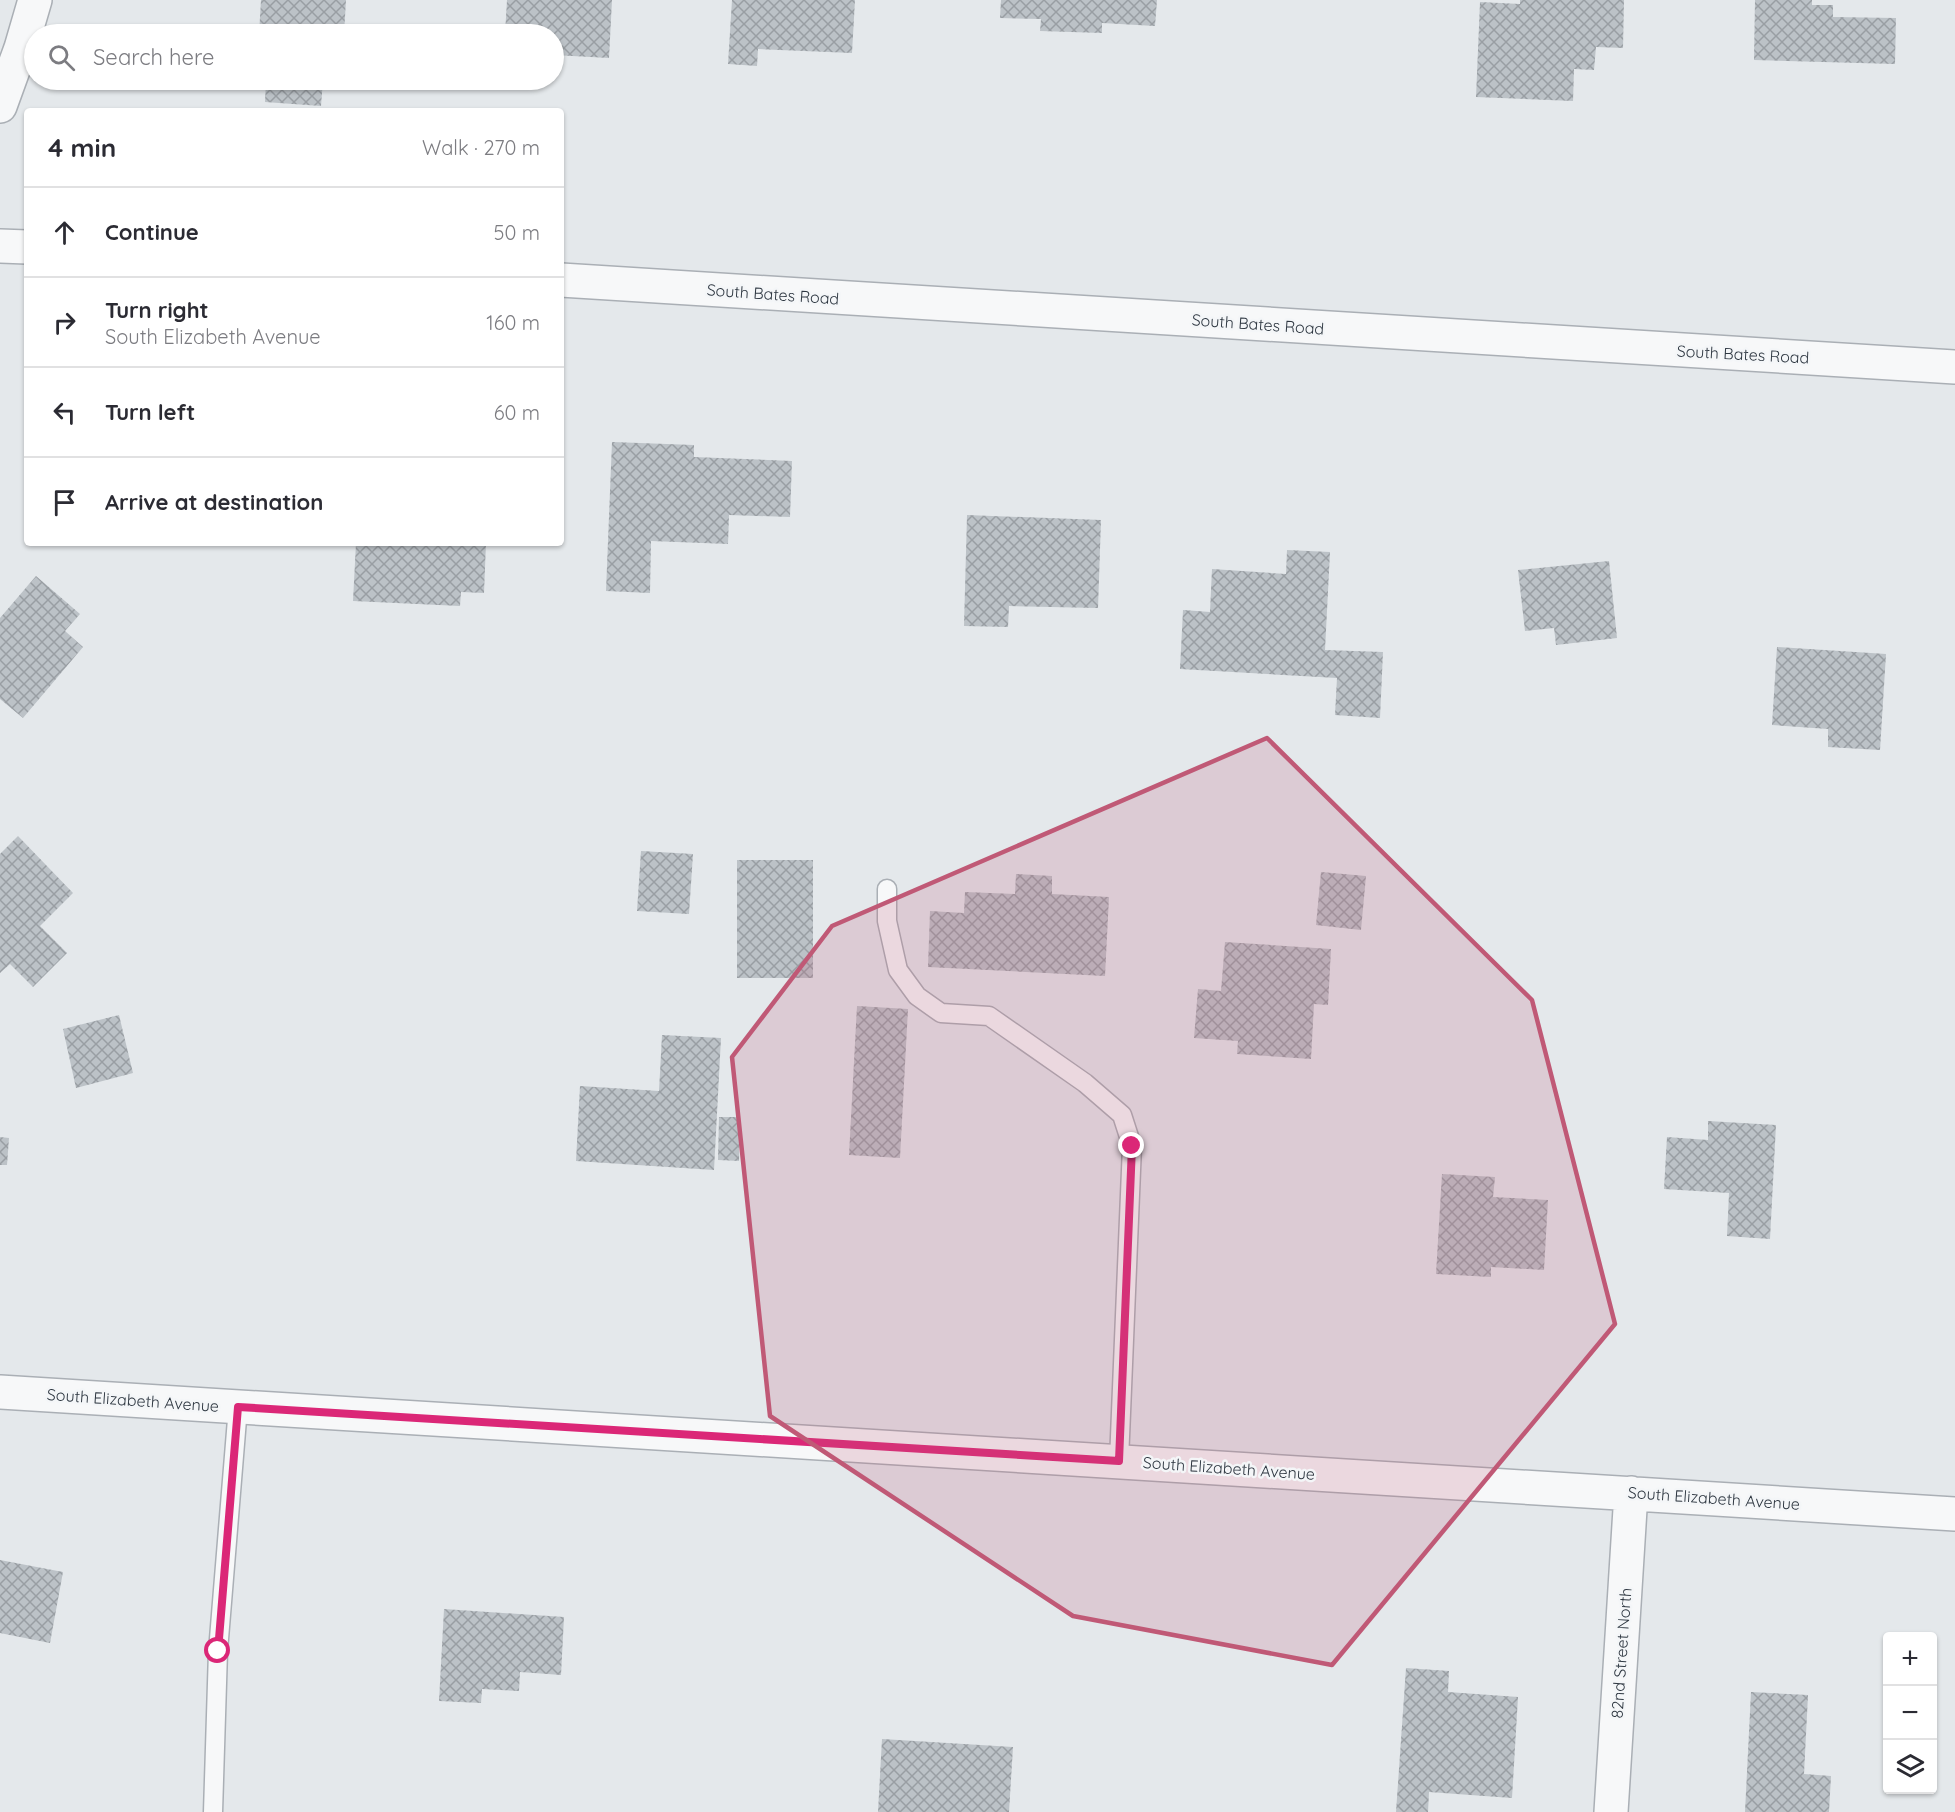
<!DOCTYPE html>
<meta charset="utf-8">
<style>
:root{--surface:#fff;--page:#f7f7f7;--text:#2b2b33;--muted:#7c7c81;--line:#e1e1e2}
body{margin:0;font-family:Quicksand,sans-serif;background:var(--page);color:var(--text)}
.controls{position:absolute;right:18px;bottom:18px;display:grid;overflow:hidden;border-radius:6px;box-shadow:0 2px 4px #0004}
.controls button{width:54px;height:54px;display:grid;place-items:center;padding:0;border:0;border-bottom:2px solid var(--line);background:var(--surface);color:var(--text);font:30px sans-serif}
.stop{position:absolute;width:18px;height:18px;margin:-14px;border:4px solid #db2777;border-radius:50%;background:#fff}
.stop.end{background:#db2777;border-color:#fff;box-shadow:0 2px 6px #0008}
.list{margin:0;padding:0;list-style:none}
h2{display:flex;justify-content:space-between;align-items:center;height:78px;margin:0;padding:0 24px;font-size:26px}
h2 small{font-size:20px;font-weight:400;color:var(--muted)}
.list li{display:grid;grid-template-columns:39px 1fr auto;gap:18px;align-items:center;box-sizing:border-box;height:90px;padding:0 24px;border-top:2px solid var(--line)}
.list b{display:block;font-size:22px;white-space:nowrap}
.list p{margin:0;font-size:20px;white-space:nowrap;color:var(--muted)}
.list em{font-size:20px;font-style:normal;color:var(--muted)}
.icon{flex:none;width:33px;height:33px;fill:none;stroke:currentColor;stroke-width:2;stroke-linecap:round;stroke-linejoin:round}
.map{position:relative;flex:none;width:1955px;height:1812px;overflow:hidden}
.search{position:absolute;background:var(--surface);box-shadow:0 2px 4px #0004;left:24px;top:24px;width:540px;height:66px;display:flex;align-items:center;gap:15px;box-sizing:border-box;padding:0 21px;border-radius:33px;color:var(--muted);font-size:22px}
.panel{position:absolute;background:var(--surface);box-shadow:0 2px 4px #0004;left:24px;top:108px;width:540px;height:438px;border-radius:6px}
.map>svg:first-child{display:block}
.building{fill:url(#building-cross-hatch)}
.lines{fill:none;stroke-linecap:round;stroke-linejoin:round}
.lane-casing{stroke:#aaafb5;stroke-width:21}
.street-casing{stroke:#aaafb5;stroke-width:36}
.lane{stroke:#f7f8f9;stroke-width:18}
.street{stroke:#f7f8f9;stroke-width:33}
.route{stroke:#db2777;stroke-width:8}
.marked{fill:#c05976;fill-opacity:0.2;stroke:#c05976;stroke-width:4.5;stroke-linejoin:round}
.labels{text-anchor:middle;stroke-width:5;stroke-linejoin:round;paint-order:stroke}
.street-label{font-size:16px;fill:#2e3741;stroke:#f4f6f8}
</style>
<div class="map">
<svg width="1955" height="1812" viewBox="0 0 1955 1812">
<defs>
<pattern id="building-cross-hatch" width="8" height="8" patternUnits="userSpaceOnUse" patternTransform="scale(1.5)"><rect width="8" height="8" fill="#bcc2c7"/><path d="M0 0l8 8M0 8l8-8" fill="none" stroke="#999ea3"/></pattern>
</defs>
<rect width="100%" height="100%" fill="#e4e8eb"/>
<!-- building -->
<path class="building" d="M 261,0 L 346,0 L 344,34 L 259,34 Z
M 507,0 L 612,0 L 609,58 L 554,55 L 554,34 L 505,34 Z
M 732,0 L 855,0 L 852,53 L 758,49 L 757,66 L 728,64 Z
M 1001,0 L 1157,0 L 1155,26 L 1102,23 L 1102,33 L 1040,31 L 1041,19 L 1000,18 Z
M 1520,0 L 1624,0 L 1623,48 L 1596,47 L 1594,70 L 1574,69 L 1573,101 L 1476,97 L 1480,2 L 1520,4 Z
M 1755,0 L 1812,0 L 1812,5 L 1833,5 L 1833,17 L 1896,18 L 1895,64 L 1754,60 Z
M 266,80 L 323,80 L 321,106 L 265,102 Z
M 612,442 L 694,445 L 694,457 L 792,461 L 790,517 L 729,515 L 728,544 L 651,541 L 650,593 L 606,591 Z
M 967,515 L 1101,520 L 1098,608 L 1009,606 L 1008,627 L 964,626 Z
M 356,543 L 486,543 L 484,593 L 461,592 L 460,606 L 353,601 Z
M 1287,550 L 1330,552 L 1325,650 L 1383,652 L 1380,718 L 1335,715 L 1337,678 L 1180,669 L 1183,610 L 1210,612 L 1212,569 L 1286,574 Z
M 1609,561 L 1617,638 L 1556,645 L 1554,628 L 1525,631 L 1518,570 Z
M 36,576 L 80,614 L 65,631 L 83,647 L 23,718 L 0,699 L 0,618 Z
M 1777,647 L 1886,654 L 1880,750 L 1828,747 L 1828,729 L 1772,725 Z
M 18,836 L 73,893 L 40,926 L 67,953 L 33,987 L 10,964 L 0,973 L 0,854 Z
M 641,851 L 693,854 L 689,914 L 637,911 Z
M 737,860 L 813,860 L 813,978 L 737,978 Z
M 1321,872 L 1366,876 L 1361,930 L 1316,925 Z
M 1016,874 L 1052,876 L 1052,894 L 1109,897 L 1105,976 L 928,967 L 930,911 L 964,913 L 965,892 L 1015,894 Z
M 1225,942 L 1331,949 L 1328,1005 L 1314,1004 L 1311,1059 L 1237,1054 L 1238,1041 L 1194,1038 L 1198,989 L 1221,991 Z
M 857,1006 L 908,1009 L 900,1158 L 849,1155 Z
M 119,1015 L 133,1073 L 76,1088 L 63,1029 Z
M 662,1035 L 721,1038 L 714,1170 L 576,1161 L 580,1086 L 659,1091 Z
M 719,1117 L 740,1117 L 739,1161 L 718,1160 Z
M 1708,1121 L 1776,1125 L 1770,1239 L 1727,1236 L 1729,1193 L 1664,1189 L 1667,1137 L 1708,1140 Z
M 0,1137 L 9,1138 L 7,1165 L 0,1165 Z
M 1442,1174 L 1495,1177 L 1493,1197 L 1548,1200 L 1544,1270 L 1491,1267 L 1491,1277 L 1436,1274 Z
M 0,1560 L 63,1572 L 50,1643 L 0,1633 Z
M 444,1609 L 564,1617 L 561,1675 L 520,1672 L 519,1691 L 482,1689 L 481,1703 L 439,1701 Z
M 1406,1668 L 1449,1671 L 1448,1692 L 1518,1697 L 1512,1798 L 1429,1792 L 1428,1812 L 1396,1812 Z
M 1751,1692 L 1808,1695 L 1804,1774 L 1831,1776 L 1829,1812 L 1745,1812 Z
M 882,1739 L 1013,1747 L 1009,1812 L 878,1812 Z"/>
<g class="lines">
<!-- lane casing -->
<g class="lane-casing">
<path id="lane" d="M 887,889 L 887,921 L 898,970 L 917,996 L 941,1013 L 989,1016 L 1085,1083 L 1122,1115 L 1132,1146 L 1119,1461
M 213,1812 L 218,1651 L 238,1407"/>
</g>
<!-- street casing -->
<g class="street-casing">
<path id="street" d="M 0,106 L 21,48 L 35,0
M 0,246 L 27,247
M 561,280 L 1955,367
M 0,1392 L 1955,1514
M 1611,1812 L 1631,1493"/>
</g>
<!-- lane -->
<use href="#lane" class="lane"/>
<!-- street -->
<use href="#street" class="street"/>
</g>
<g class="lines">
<!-- route -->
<path class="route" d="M 218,1651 L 238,1407 L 1119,1461 L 1132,1146"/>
</g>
<!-- marked area -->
<path class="marked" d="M 1267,738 L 1532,1000 L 1615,1324 L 1332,1665 L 1073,1616 L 770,1416 L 732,1057 L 832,926 Z"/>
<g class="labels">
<!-- street labels -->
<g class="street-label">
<text transform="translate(773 294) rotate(4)" y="6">South Bates Road</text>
<text transform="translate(1258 324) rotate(4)" y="6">South Bates Road</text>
<text transform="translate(1743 354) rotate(3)" y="6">South Bates Road</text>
<text transform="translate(133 1400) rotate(4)" y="6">South Elizabeth Avenue</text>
<text transform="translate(1229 1468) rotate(4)" y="6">South Elizabeth Avenue</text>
<text transform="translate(1714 1498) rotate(4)" y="6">South Elizabeth Avenue</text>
<text transform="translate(1621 1653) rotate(-86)" y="6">82nd Street North</text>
</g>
</g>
</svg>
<div class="controls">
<button>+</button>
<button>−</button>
<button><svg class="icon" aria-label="layers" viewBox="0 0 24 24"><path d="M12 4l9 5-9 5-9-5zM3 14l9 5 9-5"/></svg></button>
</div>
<div class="stop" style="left:218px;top:1651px"></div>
<div class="stop end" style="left:1132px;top:1146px"></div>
<div class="search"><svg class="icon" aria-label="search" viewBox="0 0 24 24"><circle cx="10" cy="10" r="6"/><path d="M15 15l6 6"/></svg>Search here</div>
<section class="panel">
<h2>4 min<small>Walk · 270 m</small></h2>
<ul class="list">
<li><svg class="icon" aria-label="ahead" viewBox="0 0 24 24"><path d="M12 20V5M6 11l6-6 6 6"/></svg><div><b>Continue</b></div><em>50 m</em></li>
<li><svg class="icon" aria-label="right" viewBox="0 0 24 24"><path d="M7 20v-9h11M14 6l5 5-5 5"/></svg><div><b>Turn right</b><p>South Elizabeth Avenue</p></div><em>160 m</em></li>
<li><svg class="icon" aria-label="left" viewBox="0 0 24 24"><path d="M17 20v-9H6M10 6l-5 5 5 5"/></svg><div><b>Turn left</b></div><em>60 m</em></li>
<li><svg class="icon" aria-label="arrive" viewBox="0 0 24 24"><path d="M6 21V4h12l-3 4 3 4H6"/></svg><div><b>Arrive at destination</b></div></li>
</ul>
</section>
</div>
